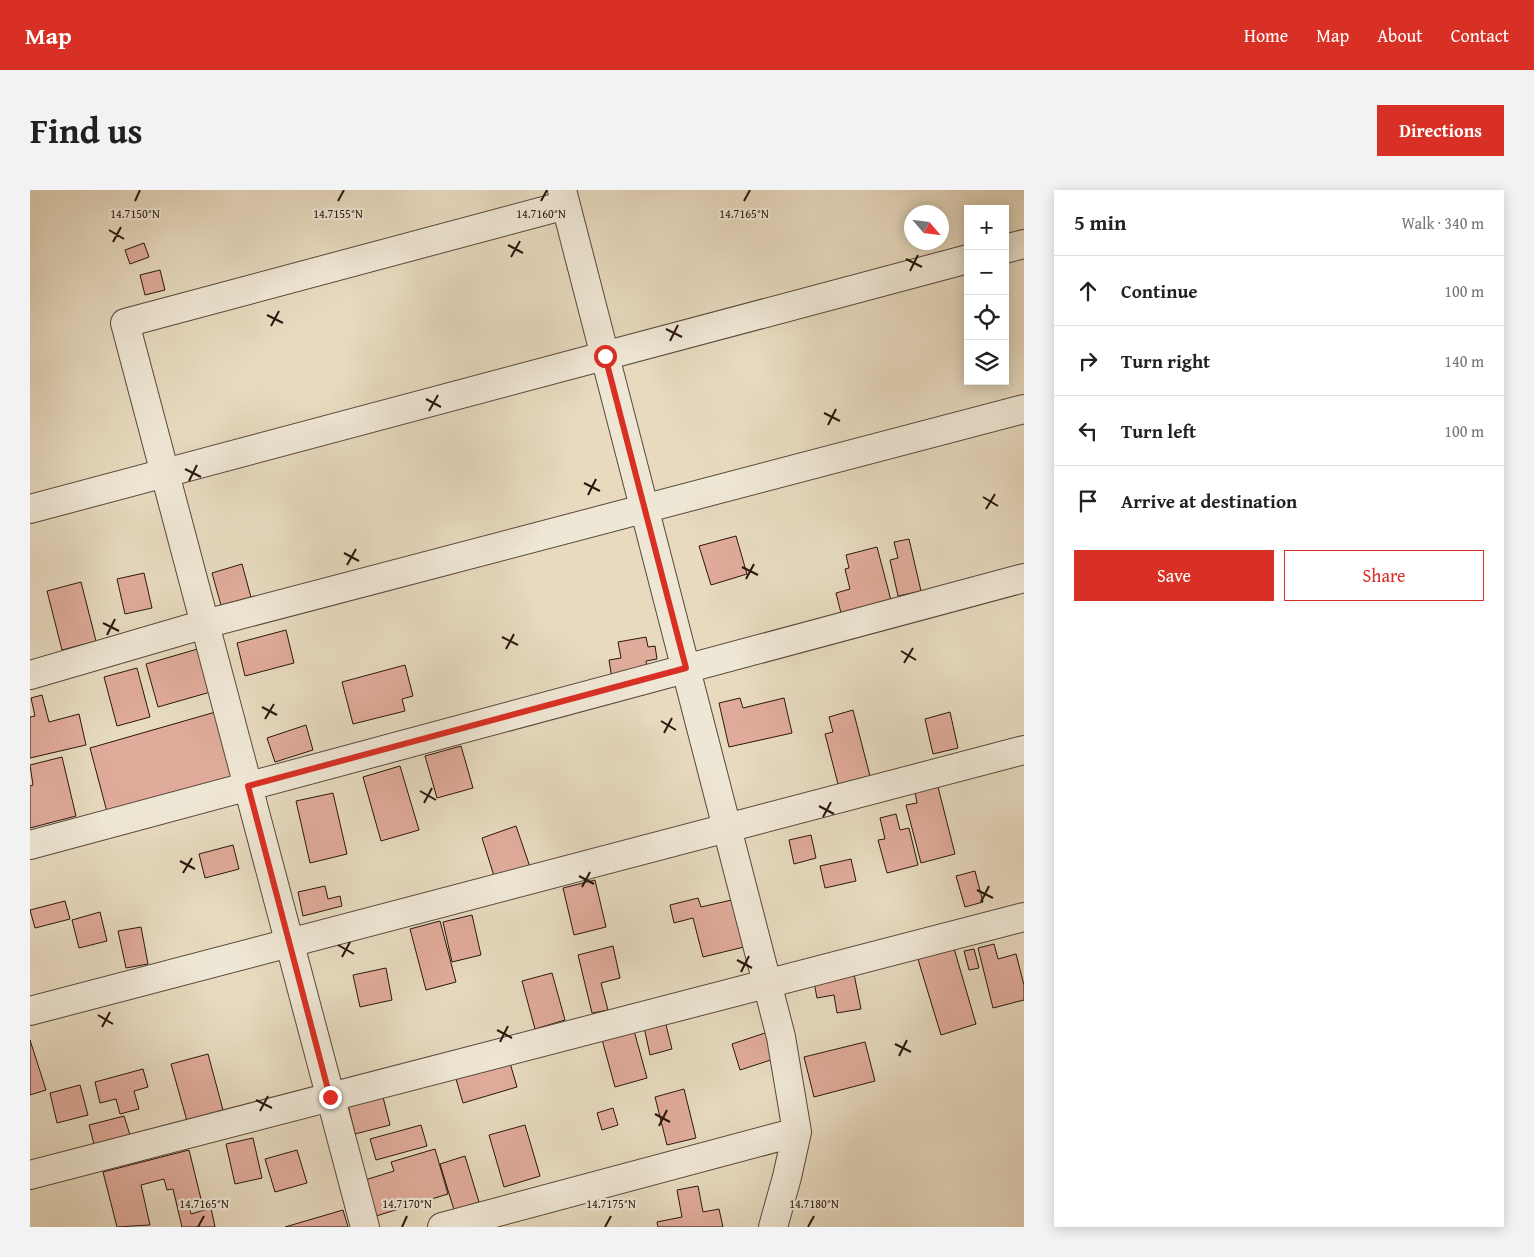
<!DOCTYPE html>
<meta charset="utf-8">
<style>
:root{--surface:#fff;--page:#f2f2f2;--text:#202124;--muted:#757577;--line:#e0e0e0;--accent:#d93025}
body{margin:0;font-family:"Gentium Book Plus",serif;background:var(--page);color:var(--text)}
.controls{position:absolute;right:15px;top:15px;display:grid;overflow:hidden;border-radius:0px;box-shadow:0 2px 12px #0003}
.controls button{width:45px;height:45px;display:grid;place-items:center;padding:0;border:0;border-bottom:1px solid var(--line);background:var(--surface);color:var(--text);font:25px sans-serif}
.compass{position:absolute;left:874px;top:15px;width:45px;height:45px;border-radius:50%;background:var(--surface);box-shadow:0 2px 12px #0003;rotate:118deg}
.stop{position:absolute;width:15px;height:15px;margin:-11px;border:4px solid #d93025;border-radius:50%;background:#fff}
.stop.end{background:#d93025;border-color:#fff;box-shadow:0 1px 5px #0008}
.list{margin:0;padding:0;list-style:none}
h2{display:flex;justify-content:space-between;align-items:center;height:65px;margin:0;padding:0 20px;font-size:21px}
h2 small{font-size:16px;font-weight:400;color:var(--muted)}
.list li{display:grid;grid-template-columns:32px 1fr auto;gap:15px;align-items:center;box-sizing:border-box;height:70px;padding:0 20px;border-top:1px solid var(--line)}
.list b{display:block;font-size:19px;white-space:nowrap}
.list em{font-size:16px;font-style:normal;color:var(--muted)}
.actions{display:flex;gap:10px;padding:15px 20px}
.actions a{flex:1;padding:11px 0;border:1px solid var(--accent);border-radius:0px;text-align:center;font-size:18px;color:var(--accent)}
.actions .main{background:var(--accent);color:#fff}
.icon{flex:none;width:28px;height:28px;fill:none;stroke:currentColor;stroke-width:2;stroke-linecap:round;stroke-linejoin:round}
.map{position:relative;flex:none;width:994px;height:1037px;overflow:hidden;border-radius:0px}
header{display:flex;align-items:center;gap:30px;box-sizing:border-box;height:70px;padding:0 25px;background:var(--accent);color:#fff}
header strong{font-size:24px}
nav{display:flex;gap:28px;margin-inline-start:auto;font-size:18px}
.intro{display:flex;align-items:center;justify-content:space-between;box-sizing:border-box;height:120px;padding:0 30px}
h1{margin:0;font-size:35px}
.button{padding:12px 22px;border-radius:0px;background:var(--accent);color:#fff;font-size:18px;font-weight:700}
main{display:flex;gap:30px;padding:0 30px}
aside{flex:1;background:var(--surface);border-radius:0px;box-shadow:0 2px 12px #0003}
.map>svg:first-child{display:block}
.building{fill:#e0ab9a;stroke:#29160d}
.lines{fill:none;stroke-linecap:round;stroke-linejoin:round}
.minor-casing{stroke:#58473a;stroke-width:30}
.minor{stroke:#efe7d5;stroke-width:28}
.route{stroke:#d93025;stroke-width:6}
.ticks{fill:none;stroke:#29160d;stroke-width:2}
.ticks-label{font-size:12px;text-anchor:middle;fill:#29160d;stroke:#efe7d5;stroke-width:4.5;stroke-linejoin:round;paint-order:stroke}
</style>
<header>
<strong>Map</strong>
<nav><a>Home</a><a>Map</a><a>About</a><a>Contact</a></nav>
</header>
<div class="intro"><h1>Find us</h1><a class="button">Directions</a></div>
<main>
<div class="map">
<svg width="994" height="1037" viewBox="0 0 994 1037">
<rect width="100%" height="100%" fill="#e7dabf"/>
<filter id="stains"><feTurbulence type="fractalNoise" baseFrequency=".004" numOctaves="4"/><feColorMatrix values="0 0 0 0 .2 0 0 0 0 .09 0 0 0 0 .02 0 0 0 .5 -.17"/></filter>
<radialGradient id="worn" r=".72"><stop offset=".6" stop-color="#630" stop-opacity="0"/><stop offset="1" stop-color="#630" stop-opacity=".3"/></radialGradient>
<!-- building -->
<path class="building" d="M 114,53 L 119,67 L 100,74 L 95,60 Z
M 130,80 L 135,100 L 115,105 L 110,85 Z
M 706,346 L 717,384 L 681,395 L 669,356 Z
M 879,349 L 891,401 L 868,406 L 860,370 L 868,368 L 864,352 Z
M 847,357 L 863,418 L 813,431 L 806,403 L 820,399 L 815,379 L 819,378 L 816,365 Z
M 212,374 L 222,411 L 192,419 L 182,383 Z
M 114,383 L 122,418 L 95,424 L 87,389 Z
M 51,392 L 66,451 L 32,460 L 17,401 Z
M 256,440 L 264,473 L 215,486 L 207,453 Z
M 616,447 L 618,457 L 625,456 L 627,469 L 616,471 L 618,483 L 582,489 L 579,470 L 591,468 L 588,452 Z
M 171,458 L 184,501 L 128,517 L 116,474 Z
M 375,475 L 383,506 L 372,509 L 375,521 L 323,534 L 312,492 Z
M 107,478 L 120,527 L 87,536 L 74,487 Z
M 12,505 L 19,532 L 49,524 L 56,555 L 0,568 L 0,527 L 5,526 L 1,508 Z
M 710,508 L 713,518 L 754,508 L 762,543 L 699,557 L 689,513 Z
M 823,520 L 840,586 L 808,594 L 795,544 L 803,542 L 799,527 Z
M 189,521 L 207,585 L 77,622 L 60,558 Z
M 920,522 L 928,558 L 903,564 L 895,529 Z
M 276,535 L 283,560 L 245,572 L 237,548 Z
M 431,556 L 443,598 L 407,608 L 395,566 Z
M 32,567 L 46,626 L 0,638 L 0,596 L 3,595 L 0,575 Z
M 370,576 L 389,640 L 351,651 L 333,587 Z
M 908,597 L 925,664 L 891,673 L 876,615 L 887,613 L 885,602 Z
M 303,603 L 317,664 L 280,673 L 266,611 Z
M 866,624 L 870,640 L 879,638 L 888,675 L 857,683 L 848,650 L 855,649 L 850,628 Z
M 486,636 L 500,677 L 465,689 L 452,648 Z
M 781,645 L 786,668 L 764,674 L 759,650 Z
M 203,655 L 209,679 L 175,688 L 169,664 Z
M 821,669 L 826,691 L 795,698 L 790,676 Z
M 945,681 L 953,712 L 935,717 L 926,686 Z
M 565,690 L 576,737 L 544,745 L 533,698 Z
M 295,696 L 298,709 L 310,706 L 312,716 L 273,726 L 268,702 Z
M 668,708 L 671,717 L 706,709 L 718,756 L 673,767 L 663,728 L 644,733 L 640,715 Z
M 35,711 L 40,729 L 5,738 L 0,720 Z
M 70,722 L 77,751 L 49,758 L 42,730 Z
M 442,725 L 451,765 L 422,772 L 413,732 Z
M 410,731 L 426,792 L 396,800 L 380,739 Z
M 111,737 L 118,774 L 96,778 L 88,741 Z
M 964,754 L 968,769 L 986,764 L 994,795 L 994,810 L 963,818 L 948,758 Z
M 923,755 L 946,834 L 911,845 L 887,766 Z
M 583,756 L 590,788 L 571,793 L 578,820 L 562,823 L 548,765 Z
M 944,759 L 949,778 L 939,780 L 934,761 Z
M 356,778 L 362,810 L 330,817 L 323,785 Z
M 823,779 L 831,819 L 807,823 L 804,805 L 787,808 L 783,787 Z
M 522,783 L 535,830 L 505,839 L 492,791 Z
M 635,831 L 642,859 L 620,865 L 614,837 Z
M 603,837 L 617,888 L 585,897 L 571,846 Z
M 741,841 L 750,867 L 710,880 L 702,854 Z
M 0,850 L 16,900 L 0,905 Z
M 835,852 L 845,891 L 784,907 L 774,867 Z
M 178,864 L 193,920 L 157,931 L 141,874 Z
M 480,873 L 487,897 L 433,913 L 426,889 Z
M 113,879 L 118,897 L 104,901 L 109,919 L 90,924 L 86,909 L 70,913 L 65,892 Z
M 50,895 L 58,925 L 27,933 L 20,903 Z
M 654,899 L 666,948 L 637,955 L 625,907 Z
M 353,907 L 360,935 L 325,944 L 318,915 Z
M 583,918 L 588,935 L 572,940 L 567,923 Z
M 94,926 L 100,945 L 64,954 L 59,935 Z
M 391,935 L 397,956 L 346,970 L 340,949 Z
M 495,935 L 510,986 L 474,997 L 459,945 Z
M 223,948 L 232,988 L 205,994 L 196,954 Z
M 405,959 L 418,1004 L 346,1026 L 335,990 L 364,981 L 361,972 Z
M 159,960 L 171,1009 L 158,1012 L 161,1024 L 181,1018 L 185,1037 L 152,1037 L 143,999 L 137,1000 L 134,989 L 111,995 L 120,1035 L 87,1037 L 73,982 Z
M 267,960 L 277,993 L 245,1002 L 235,969 Z
M 435,966 L 449,1012 L 424,1020 L 410,974 Z
M 668,996 L 673,1022 L 689,1019 L 693,1037 L 628,1037 L 627,1032 L 652,1027 L 647,1000 Z
M 313,1020 L 318,1037 L 255,1037 Z"/>
<g class="lines">
<!-- minor casing -->
<g class="minor-casing">
<path id="minor" d="M 532,0 L 751,847 L 767,942 L 757,987 L 743,1037
M 975,59 L 994,54
M 0,319 L 938,69
M 0,485 L 175,434 L 994,219
M 0,655 L 994,388
M 0,821 L 994,560
M 0,985 L 994,727
M 335,1037 L 95,133 L 536,15
M 412,1037 L 767,942"/>
</g>
<!-- minor -->
<use href="#minor" class="minor"/>
</g>
<g class="lines">
<!-- route -->
<path class="route" d="M 300,907 L 218,596 L 656,478 L 575,166"/>
</g>
<!-- ticks -->
<path class="ticks" d="M 105,11 L 110,0M 308,11 L 314,0M 511,11 L 517,0M 714,11 L 720,0M 79,40 L 94,49M 83,52 L 91,37M 478,55 L 493,63M 481,67 L 490,51M 876,69 L 892,77M 880,81 L 888,65M 237,125 L 253,133M 241,136 L 249,121M 636,139 L 652,147M 640,151 L 648,135M 396,209 L 411,217M 399,221 L 408,205M 794,223 L 810,231M 798,235 L 806,219M 155,279 L 171,287M 159,291 L 167,275M 554,293 L 570,301M 558,305 L 566,289M 953,307 L 968,316M 956,319 L 965,304M 314,363 L 329,371M 317,375 L 326,359M 712,377 L 728,385M 716,389 L 724,374M 73,433 L 89,441M 77,445 L 85,429M 472,447 L 488,455M 476,459 L 484,444M 871,461 L 886,470M 874,473 L 883,458M 232,517 L 247,525M 235,529 L 244,514M 631,531 L 646,540M 634,543 L 642,528M 390,601 L 406,610M 394,613 L 402,598M 789,616 L 804,624M 793,627 L 801,612M 150,671 L 165,679M 153,683 L 162,668M 549,686 L 564,694M 552,697 L 560,682M 947,700 L 963,708M 951,712 L 959,696M 308,755 L 324,764M 312,767 L 320,752M 707,770 L 722,778M 711,782 L 719,766M 68,825 L 83,834M 72,837 L 80,822M 467,840 L 482,848M 470,852 L 478,836M 865,854 L 881,862M 869,866 L 877,850M 226,910 L 242,918M 230,921 L 238,906M 625,924 L 640,932M 629,936 L 637,920M 168,1037 L 174,1026M 372,1037 L 377,1026M 575,1037 L 581,1026M 778,1037 L 784,1026"/>
<g class="ticks-label">
<text x="105" y="28">14.7150°N</text>
<text x="308" y="28">14.7155°N</text>
<text x="511" y="28">14.7160°N</text>
<text x="714" y="28">14.7165°N</text>
<text x="174" y="1018">14.7165°N</text>
<text x="377" y="1018">14.7170°N</text>
<text x="581" y="1018">14.7175°N</text>
<text x="784" y="1018">14.7180°N</text>
</g>
<rect width="100%" height="100%" filter="url(#stains)"/>
<rect width="100%" height="100%" fill="url(#worn)"/>
</svg>
<div class="controls">
<button>+</button>
<button>−</button>
<button><svg class="icon" aria-label="locate" viewBox="0 0 24 24"><circle cx="12" cy="12" r="6"/><path d="M12 2v4M12 18v4M2 12h4M18 12h4"/></svg></button>
<button><svg class="icon" aria-label="layers" viewBox="0 0 24 24"><path d="M12 4l9 5-9 5-9-5zM3 14l9 5 9-5"/></svg></button>
</div>
<svg class="compass" viewBox="-18 -18 36 36"><path d="M0-13l5 13h-10z" fill="#e53935"/><path d="M0 13l5-13h-10z" fill="#757577"/></svg>
<div class="stop" style="left:575px;top:166px"></div>
<div class="stop end" style="left:300px;top:907px"></div>
</div>
<aside>
<h2>5 min<small>Walk · 340 m</small></h2>
<ul class="list">
<li><svg class="icon" aria-label="ahead" viewBox="0 0 24 24"><path d="M12 20V5M6 11l6-6 6 6"/></svg><div><b>Continue</b></div><em>100 m</em></li>
<li><svg class="icon" aria-label="right" viewBox="0 0 24 24"><path d="M7 20v-9h11M14 6l5 5-5 5"/></svg><div><b>Turn right</b></div><em>140 m</em></li>
<li><svg class="icon" aria-label="left" viewBox="0 0 24 24"><path d="M17 20v-9H6M10 6l-5 5 5 5"/></svg><div><b>Turn left</b></div><em>100 m</em></li>
<li><svg class="icon" aria-label="arrive" viewBox="0 0 24 24"><path d="M6 21V4h12l-3 4 3 4H6"/></svg><div><b>Arrive at destination</b></div></li>
</ul>
<div class="actions"><a class="main">Save</a><a>Share</a></div>
</aside>
</main>
